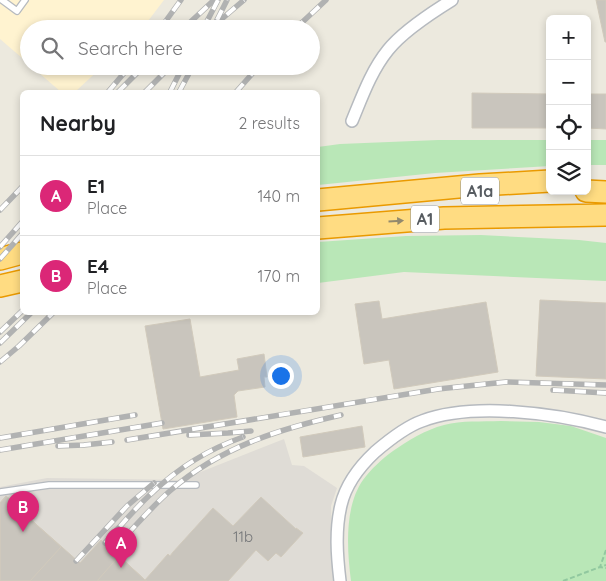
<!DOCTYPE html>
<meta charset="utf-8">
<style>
:root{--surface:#fff;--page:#f2f2f2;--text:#202124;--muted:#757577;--line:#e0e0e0;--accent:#db2777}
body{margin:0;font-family:Quicksand,sans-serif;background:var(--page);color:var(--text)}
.controls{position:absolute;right:15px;top:15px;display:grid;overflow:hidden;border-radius:8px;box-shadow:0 2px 8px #0003}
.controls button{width:45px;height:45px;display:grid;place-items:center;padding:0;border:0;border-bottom:1px solid var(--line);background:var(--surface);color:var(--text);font:25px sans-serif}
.you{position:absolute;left:280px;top:375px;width:18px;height:18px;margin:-12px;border:4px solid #fff;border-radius:50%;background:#1a73e8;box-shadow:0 0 0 8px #1a73e833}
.badge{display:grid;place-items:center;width:32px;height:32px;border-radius:50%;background:var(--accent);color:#fff;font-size:16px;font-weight:700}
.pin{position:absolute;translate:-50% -41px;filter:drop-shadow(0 1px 2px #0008)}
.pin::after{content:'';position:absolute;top:26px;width:18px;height:15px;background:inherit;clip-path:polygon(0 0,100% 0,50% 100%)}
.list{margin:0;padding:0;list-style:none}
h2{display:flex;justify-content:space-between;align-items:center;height:65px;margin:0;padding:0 20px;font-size:21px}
h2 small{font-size:16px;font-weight:400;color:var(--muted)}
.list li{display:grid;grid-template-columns:32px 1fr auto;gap:15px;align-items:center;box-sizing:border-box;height:80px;padding:0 20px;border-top:1px solid var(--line)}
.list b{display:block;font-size:19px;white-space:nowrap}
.list p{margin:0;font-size:16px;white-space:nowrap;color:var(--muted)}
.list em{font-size:16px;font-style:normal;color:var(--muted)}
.icon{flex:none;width:28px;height:28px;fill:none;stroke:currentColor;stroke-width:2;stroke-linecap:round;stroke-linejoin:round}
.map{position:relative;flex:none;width:606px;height:581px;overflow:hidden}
.search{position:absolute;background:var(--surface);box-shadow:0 2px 8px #0003;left:20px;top:20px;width:300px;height:55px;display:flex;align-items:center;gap:12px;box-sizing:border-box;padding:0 18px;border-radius:28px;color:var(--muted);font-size:19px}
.panel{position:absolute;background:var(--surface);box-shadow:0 2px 8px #0003;left:20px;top:90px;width:300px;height:225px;border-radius:8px}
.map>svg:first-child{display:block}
.commercial{fill:#fff3d0}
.industrial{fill:#dfdcd6}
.green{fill:#b9e7b7}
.building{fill:#c9c5bd;stroke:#d1cabc}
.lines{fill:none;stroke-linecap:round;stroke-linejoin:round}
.lane-casing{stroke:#b6babf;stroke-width:8}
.street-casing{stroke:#b6babf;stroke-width:14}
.highway-casing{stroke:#ea9a00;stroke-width:24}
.path{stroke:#91c89f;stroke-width:2;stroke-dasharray:5 2.5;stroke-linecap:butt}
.lane{stroke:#fff;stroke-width:5.5}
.street{stroke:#fff;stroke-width:11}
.highway{stroke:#ffdc82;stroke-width:21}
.rail-casing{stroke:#b1b2b2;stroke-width:5.5}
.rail{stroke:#fff;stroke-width:4;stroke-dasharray:11;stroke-linecap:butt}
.oneway{fill:#92896d}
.labels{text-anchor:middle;stroke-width:4;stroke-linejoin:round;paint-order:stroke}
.number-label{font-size:15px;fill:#747678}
.shield{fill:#fff;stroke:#898d90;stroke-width:1}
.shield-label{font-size:16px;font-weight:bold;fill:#575c61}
</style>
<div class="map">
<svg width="606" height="581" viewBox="0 0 606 581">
<rect width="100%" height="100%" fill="#ece9de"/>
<!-- commercial -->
<path class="commercial" d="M 0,0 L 164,0 L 142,29 L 29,29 L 29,64 L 0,39 Z
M 31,66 L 103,66 L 75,92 L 61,92 Z"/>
<!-- industrial -->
<path class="industrial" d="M 284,439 L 292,465 L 304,466 L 337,488 L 331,506 L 333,581 L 0,581 L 0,487 L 47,478 L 187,480 L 198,473 Z"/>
<!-- green -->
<path class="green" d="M 438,140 L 550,140 L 550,166 L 435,173 L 318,185 L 318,147 L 340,144 Z
M 587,140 L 606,140 L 606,165 L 587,165 Z
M 481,235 L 579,240 L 606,243 L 606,281 L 404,272 L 318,283 L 318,242 L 406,236 Z
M 501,421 L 539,422 L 571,426 L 606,438 L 606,581 L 351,581 C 347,550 344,507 363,480 C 371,469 382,459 393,451 C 409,440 425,430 444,425 C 462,420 482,422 501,421 Z"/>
<!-- building -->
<path class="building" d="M 596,0 L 606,0 L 606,42 L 605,42 Z
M 472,93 L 550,94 L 550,128 L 472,128 Z
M 587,94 L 606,94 L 606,129 L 587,128 Z
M 540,300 L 606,303 L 606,379 L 536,376 Z
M 379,301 L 382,319 L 486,302 L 498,372 L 394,389 L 389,360 L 364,364 L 355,304 Z
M 190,319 L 200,377 L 239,370 L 237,359 L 264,354 L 267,377 L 264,377 L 265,387 L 238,391 L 234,395 L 237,417 L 163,429 L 145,326 Z
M 362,426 L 365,447 L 303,457 L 300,437 Z
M 22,495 L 37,509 L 29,518 L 80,563 L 101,540 L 145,580 L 168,554 L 170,556 L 173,552 L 213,508 L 233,526 L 261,497 L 296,529 L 296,528 L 303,533 L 281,557 L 276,553 L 268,561 L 256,550 L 228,581 L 0,581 L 0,503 L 6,496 L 14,503 Z
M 22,495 L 37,509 L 29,518 L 61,547 L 30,581 L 0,581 L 0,503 L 6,496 L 14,503 Z
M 119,556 L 145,580 L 147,581 L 97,581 Z"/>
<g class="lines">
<!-- lane casing -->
<g class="lane-casing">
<path id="lane" d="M 2,0 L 17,11 L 25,0
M 0,492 L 49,485 L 196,485"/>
</g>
<!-- street casing -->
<g class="street-casing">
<path id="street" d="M 352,121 C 362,97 371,71 388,50 C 403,31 431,13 452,0
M 340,581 C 337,556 335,530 341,505 C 346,484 359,467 375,452 C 389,440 405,427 422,421 C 472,402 555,413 606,427"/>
</g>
<!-- highway casing -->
<g class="highway-casing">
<path id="highway" d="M 586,191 L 606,192
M 318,200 L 480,185 L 550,181
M 318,228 L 444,218 L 606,215
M 0,259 L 22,253
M 0,286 L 22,281"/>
</g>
<!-- path -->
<path class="path" d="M 606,550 L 600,567 L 606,565
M 563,581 L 600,567 L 606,568"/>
<!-- lane -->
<use href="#lane" class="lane"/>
<!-- street -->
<use href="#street" class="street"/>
<!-- highway -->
<use href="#highway" class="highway"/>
<!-- rail casing -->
<g class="rail-casing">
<path id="rail" d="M 217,20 L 227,0
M 160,29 L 181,0
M 183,29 L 214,0
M 203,29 L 218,0
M 210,29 L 244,0
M 295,29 L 326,0
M 108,92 L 130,66
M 118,92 L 144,66
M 145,92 L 171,66
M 170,92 L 183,66
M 179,92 L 193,66
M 236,92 L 259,66
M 0,210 L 22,187
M 0,247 L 22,222
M 0,259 L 22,234
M 0,332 L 22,311
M 0,343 L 32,312
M 0,362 L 19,346 L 54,312
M 553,390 L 606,393
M 189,435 L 228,433 L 251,431
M 0,438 L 135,415
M 127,440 L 438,389 L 506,382 L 606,385
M 58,446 L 84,445 L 112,442
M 0,450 L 162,423
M 105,543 C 121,526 135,508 152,493 C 178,468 209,449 243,437
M 113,550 C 132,530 150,508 171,490 C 221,447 279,429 341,415
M 76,561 L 127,506 L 154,483"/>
</g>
<!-- rail -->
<use href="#rail" class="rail"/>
</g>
<!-- one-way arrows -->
<defs><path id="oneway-solid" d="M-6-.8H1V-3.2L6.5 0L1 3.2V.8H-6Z" transform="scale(1.25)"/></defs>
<use class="oneway" href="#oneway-solid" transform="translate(396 221) rotate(-4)"/>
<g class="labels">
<!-- number labels -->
<g class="number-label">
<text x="243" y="542">11b</text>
</g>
<!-- shield labels -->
<g class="shield">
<rect x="461" y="177.5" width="38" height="27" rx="4"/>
<rect x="411" y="205.5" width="28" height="27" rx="4"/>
</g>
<g class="shield-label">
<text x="480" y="197">A1a</text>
<text x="425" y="225">A1</text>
</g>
</g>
</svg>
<div class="controls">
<button>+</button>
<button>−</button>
<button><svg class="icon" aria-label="locate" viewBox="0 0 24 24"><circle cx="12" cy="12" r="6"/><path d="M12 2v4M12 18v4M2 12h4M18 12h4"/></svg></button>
<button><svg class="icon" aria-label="layers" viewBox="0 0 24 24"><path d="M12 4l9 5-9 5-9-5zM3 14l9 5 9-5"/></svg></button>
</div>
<div class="you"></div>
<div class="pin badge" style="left:121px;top:568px">A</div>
<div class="pin badge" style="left:23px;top:532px">B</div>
<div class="search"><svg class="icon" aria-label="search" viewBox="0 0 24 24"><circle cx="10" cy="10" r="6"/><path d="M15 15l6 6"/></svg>Search here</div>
<section class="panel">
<h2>Nearby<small>2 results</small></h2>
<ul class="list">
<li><span class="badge">A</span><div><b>E1</b><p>Place</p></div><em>140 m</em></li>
<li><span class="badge">B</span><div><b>E4</b><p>Place</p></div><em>170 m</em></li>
</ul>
</section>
</div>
